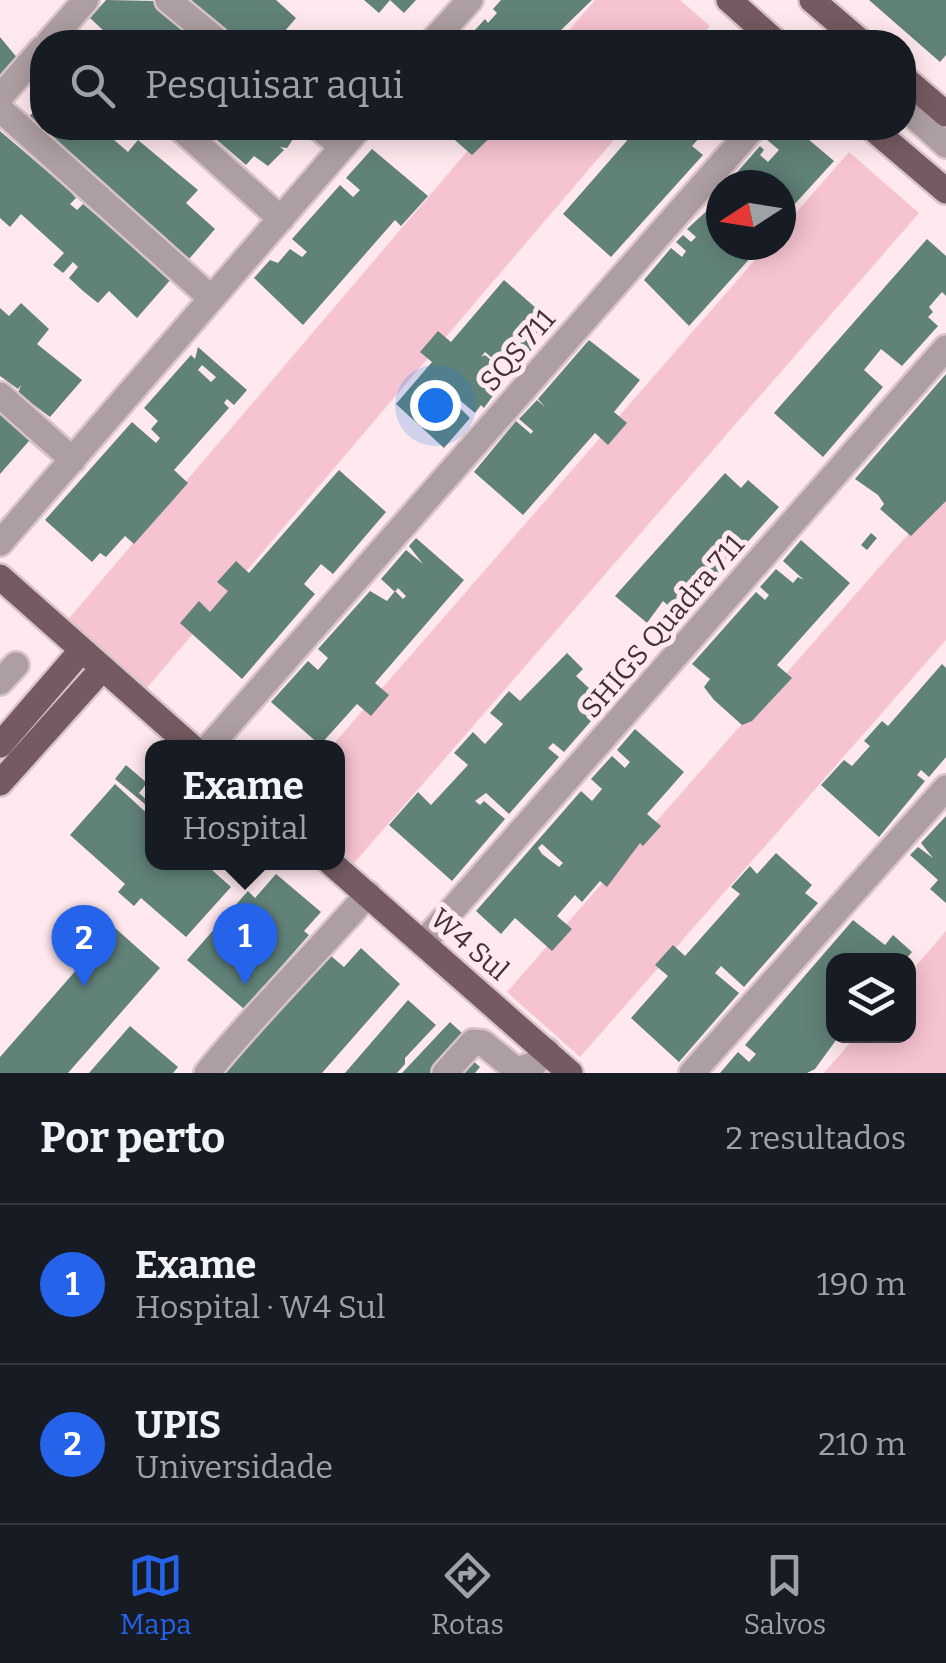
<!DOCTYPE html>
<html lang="pt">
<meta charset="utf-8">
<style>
:root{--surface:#171b24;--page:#242831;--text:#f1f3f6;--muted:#9ea1a6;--line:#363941;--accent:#2563eb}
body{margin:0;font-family:Bitter,serif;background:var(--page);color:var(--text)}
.controls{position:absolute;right:30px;bottom:30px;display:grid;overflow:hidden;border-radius:20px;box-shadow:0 5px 25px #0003}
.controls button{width:90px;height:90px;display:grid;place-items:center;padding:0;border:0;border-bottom:2px solid var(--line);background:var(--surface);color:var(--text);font:50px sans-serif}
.compass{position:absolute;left:706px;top:170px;width:90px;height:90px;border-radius:50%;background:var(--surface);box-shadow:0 5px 25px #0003;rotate:258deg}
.you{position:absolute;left:435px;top:405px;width:35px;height:35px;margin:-25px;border:8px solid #fff;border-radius:50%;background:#1a73e8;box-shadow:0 0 0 15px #1a73e833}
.badge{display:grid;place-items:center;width:65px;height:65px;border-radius:50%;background:var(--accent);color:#fff;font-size:32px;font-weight:700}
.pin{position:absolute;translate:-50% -82px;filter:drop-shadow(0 2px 5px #0008)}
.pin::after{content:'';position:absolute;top:52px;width:35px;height:30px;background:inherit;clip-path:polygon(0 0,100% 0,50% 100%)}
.popup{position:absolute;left:145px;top:740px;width:200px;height:130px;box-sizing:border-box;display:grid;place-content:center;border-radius:20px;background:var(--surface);filter:drop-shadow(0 2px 8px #0005);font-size:32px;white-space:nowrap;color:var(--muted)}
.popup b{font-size:38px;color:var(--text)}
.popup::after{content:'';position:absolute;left:50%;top:100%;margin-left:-20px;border:20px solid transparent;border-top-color:var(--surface)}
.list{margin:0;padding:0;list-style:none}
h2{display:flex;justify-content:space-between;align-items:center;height:130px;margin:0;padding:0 40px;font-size:42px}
h2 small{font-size:32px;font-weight:400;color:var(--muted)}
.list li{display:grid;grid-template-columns:65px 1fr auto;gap:30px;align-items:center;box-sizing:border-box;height:160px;padding:0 40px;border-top:2px solid var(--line)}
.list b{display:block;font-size:38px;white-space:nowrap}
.list p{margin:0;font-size:32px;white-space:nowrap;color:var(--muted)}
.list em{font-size:32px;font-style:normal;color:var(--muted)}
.icon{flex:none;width:55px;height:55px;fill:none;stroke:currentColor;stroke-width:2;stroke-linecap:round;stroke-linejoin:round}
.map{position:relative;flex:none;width:946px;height:1073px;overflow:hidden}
.search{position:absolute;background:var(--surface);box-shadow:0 5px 25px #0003;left:30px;right:30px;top:30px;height:110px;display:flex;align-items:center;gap:25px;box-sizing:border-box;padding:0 35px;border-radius:40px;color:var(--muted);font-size:38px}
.sheet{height:450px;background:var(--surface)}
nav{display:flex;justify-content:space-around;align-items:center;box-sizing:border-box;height:140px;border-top:2px solid var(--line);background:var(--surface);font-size:28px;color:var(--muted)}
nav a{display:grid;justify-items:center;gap:5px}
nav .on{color:var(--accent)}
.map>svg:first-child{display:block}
.green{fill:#f6c4d0}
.building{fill:#618278;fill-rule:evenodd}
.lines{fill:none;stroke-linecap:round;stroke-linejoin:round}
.minor-casing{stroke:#d9c4c9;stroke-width:30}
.major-casing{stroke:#d9c4c9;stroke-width:30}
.minor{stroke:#ad9ea1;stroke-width:25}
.major{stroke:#755b61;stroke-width:25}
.labels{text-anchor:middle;stroke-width:10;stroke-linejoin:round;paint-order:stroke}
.street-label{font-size:28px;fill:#403235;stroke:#ffe9ee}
</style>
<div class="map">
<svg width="946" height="1073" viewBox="0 0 946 1073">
<rect width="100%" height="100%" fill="#ffe9ee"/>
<!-- green -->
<path class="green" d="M 595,0 L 680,0 L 710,26 L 696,42 L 559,42 Z
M 487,128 L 624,128 L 145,690 L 66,622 Z
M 849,152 L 919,213 L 348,870 L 338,861 L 338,748 L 330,748 L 768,245 L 781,245 L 781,230 Z
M 946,491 L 946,640 L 580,1057 L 507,992 Z
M 946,931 L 946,1073 L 824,1073 L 856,1036 L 908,1036 L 909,974 Z"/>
<!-- building -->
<path class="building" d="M 106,0 L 156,1 L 199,42 L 106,42 L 105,32 L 90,18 Z
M 182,0 L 276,0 L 296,18 L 284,32 L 297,42 L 254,42 L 254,36 L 249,42 L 228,42 Z
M 364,0 L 390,0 L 379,13 Z
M 390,0 L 416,0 L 404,13 Z
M 501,0 L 592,0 L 560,31 L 574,42 L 464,42 L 485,19 L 488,23 L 497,13 L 493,9 Z
M 869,0 L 946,0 L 946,55 L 940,62 Z
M 0,37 L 19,60 L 0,81 Z
M 42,102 L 42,128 L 123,128 L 113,139 L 128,152 L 138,140 L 198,190 L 186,203 L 215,229 L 183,266 L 22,125 Z
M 203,128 L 293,128 L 298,132 L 287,148 L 280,147 L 284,150 L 268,166 L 254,156 L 246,165 Z
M 441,128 L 500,128 L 472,155 Z
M 638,128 L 708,128 L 692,146 L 703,155 L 611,257 L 563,214 Z
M 776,128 L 795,128 L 834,161 L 781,219 L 781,185 L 726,185 L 760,146 L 764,150 L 760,155 L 768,162 L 779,150 L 766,139 Z
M 0,131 L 69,190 L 76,198 L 70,204 L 77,210 L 83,204 L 172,278 L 137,318 L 109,291 L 98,303 L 83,291 L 69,278 L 78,267 L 73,262 L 63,273 L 53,265 L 64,253 L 21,214 L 10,227 L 0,218 Z
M 372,149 L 428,196 L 401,226 L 395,220 L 303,325 L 254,278 L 270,260 L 278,263 L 290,249 L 302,257 L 307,252 L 292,239 L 340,185 L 353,197 L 360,190 L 346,178 Z
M 721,198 L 721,245 L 762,245 L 689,326 L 644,280 L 671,248 L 682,257 L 686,251 L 676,242 L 683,235 L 691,242 L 696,237 L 687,229 Z
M 927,239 L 946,256 L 946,296 L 942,292 L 929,307 L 933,312 L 928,317 L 938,326 L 902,366 L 881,349 L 864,370 L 883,387 L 823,457 L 774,413 Z
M 504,280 L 553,323 L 519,365 L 507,355 L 499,364 L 485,352 L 481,357 L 485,355 L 508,375 L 484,408 L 481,405 L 475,413 L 456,397 L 450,398 L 470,418 L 444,448 L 396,404 L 432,362 L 420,352 L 438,331 L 451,342 Z
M 21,303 L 49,329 L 37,344 L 82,380 L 50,417 L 18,393 L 21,385 L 18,389 L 0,376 L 0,308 L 9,316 Z
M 589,340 L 640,380 L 614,412 L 627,423 L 608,445 L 595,433 L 523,515 L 474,472 L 516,421 L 531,434 L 533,431 L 519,419 L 537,400 L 545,407 L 538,399 Z
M 198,347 L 247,390 L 234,405 L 227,399 L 224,403 L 229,408 L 174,470 L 188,483 L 134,544 L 125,536 L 106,557 L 100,553 L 92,562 L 45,520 L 132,422 L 156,443 L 160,438 L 151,429 L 158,421 L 144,408 L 191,355 L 195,359 ZM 202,365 L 216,377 L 211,382 L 198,370 Z
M 946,374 L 946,501 L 911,536 L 880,509 L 884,504 L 878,495 L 855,479 Z
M 0,399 L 59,453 L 52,461 L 29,441 L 0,474 Z
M 339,470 L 386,512 L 333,574 L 321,564 L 304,584 L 315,594 L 242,679 L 180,623 L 199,601 L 210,612 L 228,591 L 217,582 L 236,561 L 249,573 Z
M 725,473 L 741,488 L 748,480 L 779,507 L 746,544 L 735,534 L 732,537 L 743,548 L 682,618 L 663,601 L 647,623 L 615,596 Z
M 871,533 L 877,538 L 867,550 L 861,545 Z
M 416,538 L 464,580 L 375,683 L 389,695 L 371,716 L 357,704 L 320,745 L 271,702 L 308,661 L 318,670 L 328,658 L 318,649 L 370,591 L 387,601 L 395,591 L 403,599 L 406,596 L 398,588 L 395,592 L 381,579 L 406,550 L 423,564 L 409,546 Z
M 801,540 L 850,583 L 777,665 L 792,678 L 752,721 L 742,725 L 714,700 L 704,687 L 710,679 L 692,664 L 756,592 L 765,600 L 769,595 L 760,587 L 776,569 L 793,583 L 798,577 L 804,580 L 783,561 Z
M 663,611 L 678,623 L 664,639 L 651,627 Z
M 567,653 L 583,669 L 576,676 L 606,704 L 564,752 L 553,743 L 548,748 L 559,757 L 509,814 L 486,793 L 475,801 L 480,805 L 484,801 L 505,819 L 452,881 L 389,825 L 418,792 L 431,805 L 468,765 L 454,753 L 473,732 L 485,744 L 503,724 L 490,713 L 509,691 L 520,701 Z
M 942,664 L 946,668 L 946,757 L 929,777 L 921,770 L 917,775 L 925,781 L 879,837 L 821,785 L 844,760 L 852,766 L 870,746 L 864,741 L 882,721 L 888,726 Z
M 635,729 L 684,772 L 647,814 L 661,826 L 643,846 L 640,843 L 607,887 L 600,881 L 582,902 L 575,895 L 557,916 L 572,929 L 552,951 L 515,918 L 501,934 L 476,911 L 581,791 L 592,801 L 602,789 L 591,779 L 612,756 L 625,768 L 630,762 L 617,750 ZM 542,844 L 563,863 L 559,867 L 542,854 L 538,848 Z
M 126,765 L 147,783 L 139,793 L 149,802 L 146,805 L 115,779 Z
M 115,784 L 152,818 L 152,862 L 203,862 L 231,887 L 186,937 L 141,898 L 134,906 L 118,892 L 125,884 L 70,835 Z
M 946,816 L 946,903 L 930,889 L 938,880 L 910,855 L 918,847 L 933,858 L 921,843 Z
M 776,853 L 812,885 L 805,893 L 818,903 L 744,987 L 721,966 L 715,973 L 739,993 L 679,1062 L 631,1018 L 668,976 L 655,965 L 673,945 L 685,956 L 740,894 L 731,887 L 750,866 L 757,874 Z
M 276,874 L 321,912 L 304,931 L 309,935 L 244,1009 L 187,960 L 248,891 L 255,898 Z
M 853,920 L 885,945 L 893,935 L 912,952 L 905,960 L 834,960 L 834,1036 L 839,1036 L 815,1069 L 807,1073 L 720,1073 L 738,1052 L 749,1062 L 756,1054 L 745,1045 Z
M 114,927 L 160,968 L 68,1073 L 0,1073 L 0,1057 Z
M 361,948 L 400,984 L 322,1073 L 217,1073 L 324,950 L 344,967 Z
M 408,1000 L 436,1025 L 405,1058 L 405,1064 L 397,1073 L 345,1073 Z
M 450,1022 L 462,1033 L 453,1043 L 480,1067 L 475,1073 L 402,1073 Z
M 130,1026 L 178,1067 L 173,1073 L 89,1073 Z"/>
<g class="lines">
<!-- minor casing -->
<g class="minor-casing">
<path id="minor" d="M 168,0 L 219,42
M 49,42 L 86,0
M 432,42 L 470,0
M 0,97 L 42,49
M 904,107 L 946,145
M 0,109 L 210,297
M 180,128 L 281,219
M 319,128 L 343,147
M 0,395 L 73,460
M 0,543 L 359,128
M 0,682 L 16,665
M 208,748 L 753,128
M 423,943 L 946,348
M 207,1073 C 257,1011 315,955 368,894
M 445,1073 L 473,1042 L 483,1043 L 516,1070 L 533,1065 L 547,1051
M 692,1073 L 946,788"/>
</g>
<!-- major casing -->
<g class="major-casing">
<path id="major" d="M 729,0 L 776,42
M 812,0 L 861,42
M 904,78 L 946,114
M 872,128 L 946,191
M 0,577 L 193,748
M 0,745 L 81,651
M 0,783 L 102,669
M 330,862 L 570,1073"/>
</g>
<!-- minor -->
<use href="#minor" class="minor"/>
<!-- major -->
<use href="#major" class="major"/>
</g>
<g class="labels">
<!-- street labels -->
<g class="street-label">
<text transform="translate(517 350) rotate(-49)" y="10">SQS 711</text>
<text transform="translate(662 626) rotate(-49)" y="10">SHIGS Quadra 711</text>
<text transform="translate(470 944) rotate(41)" y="10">W4 Sul</text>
</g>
</g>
</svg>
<div class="controls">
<button><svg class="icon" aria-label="layers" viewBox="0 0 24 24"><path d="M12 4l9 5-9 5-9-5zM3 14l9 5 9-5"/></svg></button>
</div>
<svg class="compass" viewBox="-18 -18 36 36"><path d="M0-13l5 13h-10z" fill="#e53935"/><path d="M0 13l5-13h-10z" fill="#9ea1a6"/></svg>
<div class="you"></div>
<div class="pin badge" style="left:245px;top:985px">1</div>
<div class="popup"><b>Exame</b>Hospital</div>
<div class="pin badge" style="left:84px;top:987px">2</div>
<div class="search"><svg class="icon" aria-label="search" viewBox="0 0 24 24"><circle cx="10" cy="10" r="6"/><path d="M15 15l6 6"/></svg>Pesquisar aqui</div>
</div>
<section class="sheet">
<h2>Por perto<small>2 resultados</small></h2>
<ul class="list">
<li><span class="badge">1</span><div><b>Exame</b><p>Hospital · W4 Sul</p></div><em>190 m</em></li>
<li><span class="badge">2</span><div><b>UPIS</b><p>Universidade</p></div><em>210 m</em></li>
</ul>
</section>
<nav>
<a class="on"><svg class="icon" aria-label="map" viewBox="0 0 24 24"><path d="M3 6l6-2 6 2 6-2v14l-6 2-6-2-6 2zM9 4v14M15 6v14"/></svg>Mapa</a>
<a><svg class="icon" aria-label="directions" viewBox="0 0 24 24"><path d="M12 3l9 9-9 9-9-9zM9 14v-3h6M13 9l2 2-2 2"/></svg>Rotas</a>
<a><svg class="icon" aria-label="saved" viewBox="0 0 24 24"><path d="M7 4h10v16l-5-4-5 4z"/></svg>Salvos</a>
</nav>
